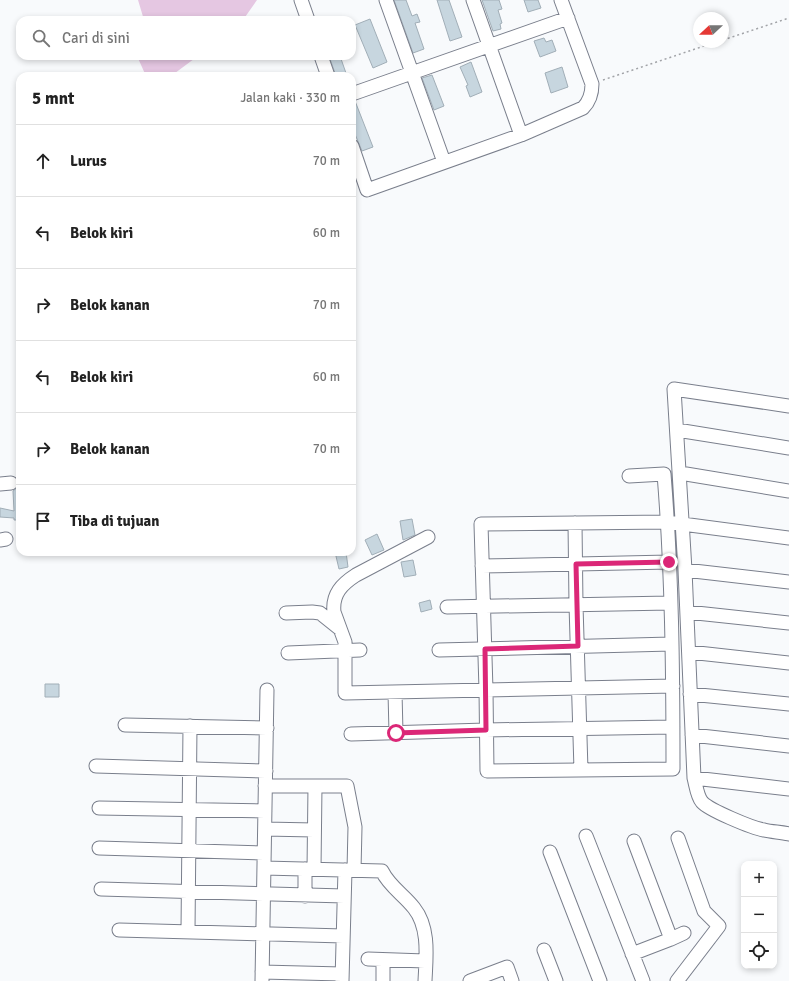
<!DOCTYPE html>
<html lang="id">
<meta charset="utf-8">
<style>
:root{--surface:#fff;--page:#f2f2f2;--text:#222;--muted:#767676;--line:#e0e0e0}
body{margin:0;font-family:Signika,sans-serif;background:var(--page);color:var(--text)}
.controls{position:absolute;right:12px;bottom:12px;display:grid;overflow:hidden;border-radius:8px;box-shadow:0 2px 6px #0003}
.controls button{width:36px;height:36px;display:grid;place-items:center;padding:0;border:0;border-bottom:1px solid var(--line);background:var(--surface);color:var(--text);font:20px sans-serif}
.compass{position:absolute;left:693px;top:12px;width:36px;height:36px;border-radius:50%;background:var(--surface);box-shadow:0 2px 6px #0003;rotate:248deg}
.stop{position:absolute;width:12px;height:12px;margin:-9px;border:3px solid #db2777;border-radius:50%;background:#fff}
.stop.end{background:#db2777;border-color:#fff;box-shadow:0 1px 4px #0008}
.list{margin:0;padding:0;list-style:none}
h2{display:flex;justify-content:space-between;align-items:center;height:52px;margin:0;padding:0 16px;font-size:17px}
h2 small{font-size:13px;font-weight:400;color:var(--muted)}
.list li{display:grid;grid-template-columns:26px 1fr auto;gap:12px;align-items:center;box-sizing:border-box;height:72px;padding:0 16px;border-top:1px solid var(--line)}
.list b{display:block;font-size:15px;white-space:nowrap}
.list em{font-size:13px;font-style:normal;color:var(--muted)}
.icon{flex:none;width:22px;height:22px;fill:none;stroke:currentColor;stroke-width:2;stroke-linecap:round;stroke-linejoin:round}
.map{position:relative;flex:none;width:789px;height:981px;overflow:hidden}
.search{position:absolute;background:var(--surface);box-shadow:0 2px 6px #0003;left:16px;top:16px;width:340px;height:44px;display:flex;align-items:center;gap:10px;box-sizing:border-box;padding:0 14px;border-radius:12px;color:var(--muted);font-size:15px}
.panel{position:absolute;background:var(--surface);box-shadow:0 2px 6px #0003;left:16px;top:72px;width:340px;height:484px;border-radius:12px}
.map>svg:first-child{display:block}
.green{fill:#e5c7e2}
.building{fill:#c7d6df;stroke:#a1aeb7}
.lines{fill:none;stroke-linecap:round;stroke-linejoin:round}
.minor-casing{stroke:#7a7f8c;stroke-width:15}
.path{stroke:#a1a3a7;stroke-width:1.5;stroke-dasharray:2 3;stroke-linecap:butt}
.minor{stroke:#fff;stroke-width:13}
.route{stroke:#db2777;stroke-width:5}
</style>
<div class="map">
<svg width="789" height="981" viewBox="0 0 789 981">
<rect width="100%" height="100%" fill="#f8fafc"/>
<!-- green -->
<path class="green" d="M 138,0 L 257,0 L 243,20 L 144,20 Z
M 137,56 L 198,56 L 171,76 L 146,76 Z"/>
<!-- building -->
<path class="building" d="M 394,0 L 406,0 L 412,16 L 417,14 L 420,22 L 415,23 L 424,49 L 413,53 Z
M 437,0 L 449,0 L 462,37 L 450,41 Z
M 482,0 L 499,0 L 502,9 L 498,10 L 502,23 L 500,24 L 501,29 L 493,31 Z
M 524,0 L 538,0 L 541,8 L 528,12 Z
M 370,19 L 387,62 L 373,68 L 355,25 Z
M 544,38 L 546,42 L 552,40 L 556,51 L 540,57 L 534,41 Z
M 329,56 L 340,56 L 347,76 L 336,76 Z
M 471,62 L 482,92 L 470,97 L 466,86 L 468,85 L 460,67 Z
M 562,67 L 568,87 L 551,93 L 545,73 Z
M 432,75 L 444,106 L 434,110 L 422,78 Z
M 355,101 L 373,147 L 362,151 L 352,127 L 352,102 Z
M 16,477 L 20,477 L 20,520 L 14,520 L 14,518 L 0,517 L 0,508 L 14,511 L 13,491 L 18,487 L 19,483 Z
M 412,519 L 415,535 L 403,540 L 400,521 Z
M 377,534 L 384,550 L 372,555 L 365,540 Z
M 335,552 L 346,552 L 348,567 L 339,569 Z
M 413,560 L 416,575 L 404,577 L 401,562 Z
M 430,600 L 432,609 L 421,612 L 419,603 Z
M 45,684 L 59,684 L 59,697 L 45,697 Z"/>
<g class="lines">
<!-- minor casing -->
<g class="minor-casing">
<path id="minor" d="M 301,0 L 308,20
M 386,0 L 444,162
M 473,0 L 521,135 L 583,108 C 590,101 592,93 592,84 L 561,0
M 321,56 L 328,76
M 352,94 L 568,18
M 352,146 L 367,190 L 521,135
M 789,406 L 674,389 L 685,570 L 694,778 C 696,785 697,796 702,802 C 709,810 752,828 764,830 C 772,832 781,832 789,834
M 677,430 L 789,448
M 680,473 L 789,491
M 629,476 L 664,474 C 672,572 673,671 673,769 L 487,771 L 486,690 L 481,524 L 667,522 L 789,538
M 0,484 L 11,483
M 575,523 L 576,605 L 581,770
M 428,537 L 356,575 C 342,584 332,594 334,612 L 345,642 L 345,693 L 673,686
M 0,540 L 6,539
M 482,566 L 669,562
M 685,570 L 789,582
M 447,607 L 670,603
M 687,612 L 789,623
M 286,613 L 312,612 L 320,613 L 340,629
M 439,650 L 671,644
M 689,652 L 789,663
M 288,653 L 360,650
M 395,692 L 396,733
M 690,694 L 789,704
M 125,725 L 267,728
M 351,734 L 486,730 L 673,727
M 692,735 L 789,746
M 96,766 L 266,771
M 694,778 L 789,789
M 265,786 L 347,786 L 355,827 L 354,870
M 99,808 L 265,811
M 265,829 L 314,830
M 586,836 L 643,981
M 99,848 L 264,853
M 550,852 L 600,981
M 264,868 L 382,871 C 389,886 404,895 414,908 C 430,928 426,958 425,981
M 305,869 L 305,896
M 314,869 L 315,786
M 101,889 L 344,896
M 119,930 L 343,936
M 188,931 L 190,726
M 671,939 L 684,933
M 544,950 L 556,981
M 632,954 L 671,939 L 634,841
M 368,959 L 425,961
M 262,972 L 342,974
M 262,981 L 267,690
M 342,981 L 345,870
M 383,981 L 383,960
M 470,981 L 507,967 L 512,981
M 677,981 L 719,926 L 704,911 L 678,838"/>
</g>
<!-- path -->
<path class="path" d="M 723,40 L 789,18
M 603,80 L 716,42"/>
<!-- minor -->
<use href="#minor" class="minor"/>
</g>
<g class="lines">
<!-- route -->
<path class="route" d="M 396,733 L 486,730 L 485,649 L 578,646 L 576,564 L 669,562"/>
</g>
</svg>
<div class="controls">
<button>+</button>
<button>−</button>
<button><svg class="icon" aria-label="locate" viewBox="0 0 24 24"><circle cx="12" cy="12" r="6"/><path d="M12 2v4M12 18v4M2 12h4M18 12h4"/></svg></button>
</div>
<svg class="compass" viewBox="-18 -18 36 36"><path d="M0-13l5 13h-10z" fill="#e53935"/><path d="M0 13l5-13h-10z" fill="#767676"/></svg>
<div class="stop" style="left:396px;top:733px"></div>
<div class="stop end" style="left:669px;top:562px"></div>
<div class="search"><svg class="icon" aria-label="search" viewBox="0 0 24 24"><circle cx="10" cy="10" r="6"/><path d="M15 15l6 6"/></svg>Cari di sini</div>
<section class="panel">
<h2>5 mnt<small>Jalan kaki · 330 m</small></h2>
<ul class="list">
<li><svg class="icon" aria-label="ahead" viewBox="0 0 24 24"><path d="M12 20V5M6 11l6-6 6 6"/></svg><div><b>Lurus</b></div><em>70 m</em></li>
<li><svg class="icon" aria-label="left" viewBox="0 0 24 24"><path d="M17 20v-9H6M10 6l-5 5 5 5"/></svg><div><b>Belok kiri</b></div><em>60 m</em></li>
<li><svg class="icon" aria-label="right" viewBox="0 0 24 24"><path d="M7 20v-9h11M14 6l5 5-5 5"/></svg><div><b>Belok kanan</b></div><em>70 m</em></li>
<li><svg class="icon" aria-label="left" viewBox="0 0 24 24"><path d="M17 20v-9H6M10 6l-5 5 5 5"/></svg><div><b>Belok kiri</b></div><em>60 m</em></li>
<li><svg class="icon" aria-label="right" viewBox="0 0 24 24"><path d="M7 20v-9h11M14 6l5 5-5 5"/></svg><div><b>Belok kanan</b></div><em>70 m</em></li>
<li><svg class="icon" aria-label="arrive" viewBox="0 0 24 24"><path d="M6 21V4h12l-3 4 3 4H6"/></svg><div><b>Tiba di tujuan</b></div></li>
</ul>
</section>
</div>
